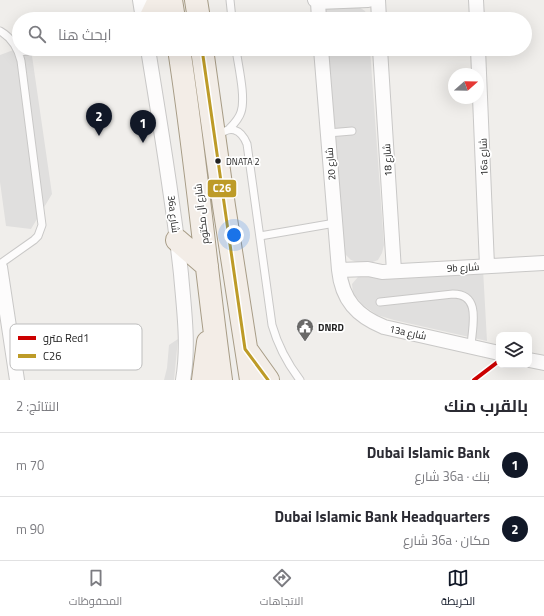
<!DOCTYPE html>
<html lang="ar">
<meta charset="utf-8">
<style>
:root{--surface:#fff;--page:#f2f2f3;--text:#2b2b33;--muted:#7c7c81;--line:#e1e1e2;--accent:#111827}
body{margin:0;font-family:"Titillium Web",Cairo,sans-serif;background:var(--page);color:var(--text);direction:rtl}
.controls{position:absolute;right:12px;bottom:12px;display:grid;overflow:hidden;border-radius:8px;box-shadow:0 4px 16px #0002}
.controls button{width:36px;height:36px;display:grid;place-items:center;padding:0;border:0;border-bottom:1px solid var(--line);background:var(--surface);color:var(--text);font:20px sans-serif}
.compass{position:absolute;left:448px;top:68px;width:36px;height:36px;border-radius:50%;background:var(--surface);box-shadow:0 4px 16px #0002;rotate:70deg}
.you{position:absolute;left:234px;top:235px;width:14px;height:14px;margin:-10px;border:3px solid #fff;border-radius:50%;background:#1a73e8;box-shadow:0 0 0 6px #1a73e833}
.badge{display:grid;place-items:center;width:26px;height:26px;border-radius:50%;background:var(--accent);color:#fff;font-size:13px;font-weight:700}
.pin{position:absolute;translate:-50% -33px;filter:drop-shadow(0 1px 2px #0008)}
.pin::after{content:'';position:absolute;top:21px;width:14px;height:12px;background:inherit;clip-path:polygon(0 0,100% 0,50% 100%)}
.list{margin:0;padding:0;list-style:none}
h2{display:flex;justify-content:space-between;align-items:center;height:52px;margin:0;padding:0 16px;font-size:17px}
h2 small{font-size:13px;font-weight:400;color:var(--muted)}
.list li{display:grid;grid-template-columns:26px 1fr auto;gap:12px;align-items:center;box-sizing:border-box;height:64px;padding:0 16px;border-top:1px solid var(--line)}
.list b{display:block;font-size:15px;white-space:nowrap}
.list p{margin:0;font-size:13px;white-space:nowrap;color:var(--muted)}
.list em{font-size:13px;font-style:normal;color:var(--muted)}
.icon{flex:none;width:22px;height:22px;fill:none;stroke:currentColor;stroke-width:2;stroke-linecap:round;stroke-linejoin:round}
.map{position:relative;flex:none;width:544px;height:380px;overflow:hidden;direction:ltr}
.search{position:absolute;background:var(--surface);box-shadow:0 4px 16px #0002;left:12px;right:12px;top:12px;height:44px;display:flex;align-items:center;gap:10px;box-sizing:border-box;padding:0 14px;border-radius:22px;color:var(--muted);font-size:15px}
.sheet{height:180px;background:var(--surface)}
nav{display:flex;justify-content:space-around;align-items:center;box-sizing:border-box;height:56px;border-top:1px solid var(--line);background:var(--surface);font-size:11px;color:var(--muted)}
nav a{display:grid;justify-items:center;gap:2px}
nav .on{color:var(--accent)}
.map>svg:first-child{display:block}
.parking{fill:#e0dfde}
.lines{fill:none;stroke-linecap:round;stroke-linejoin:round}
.lane-casing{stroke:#c9c8c7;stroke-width:9}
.street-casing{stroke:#c9c8c7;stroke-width:16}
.primary-casing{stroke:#a79c86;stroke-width:24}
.lane{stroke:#fdfcfc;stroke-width:7}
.street{stroke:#fdfcfc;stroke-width:14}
.primary{stroke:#f3ede7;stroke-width:22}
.bus-1-casing{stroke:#fff;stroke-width:6}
.bus-1{stroke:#bd9b28;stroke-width:3}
.metro-1-casing{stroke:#fff;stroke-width:7}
.metro-1{stroke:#c00;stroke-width:4}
.bus-dot{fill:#222;stroke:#fff;stroke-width:1.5}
.labels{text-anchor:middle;stroke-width:3.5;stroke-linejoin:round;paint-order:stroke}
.bus-label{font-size:9px;fill:#222;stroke:#fff;text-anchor:start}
.street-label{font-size:10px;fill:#222;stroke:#fff}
.poi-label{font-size:10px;font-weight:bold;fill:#222;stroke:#fff;text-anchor:start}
.key{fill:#fff;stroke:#bdbdbd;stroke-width:1}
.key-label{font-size:11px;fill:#222}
.line-badge{stroke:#fff;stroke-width:1.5}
.badge-label{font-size:11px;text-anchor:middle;font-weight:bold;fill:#fff}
</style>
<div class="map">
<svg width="544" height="380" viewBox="0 0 544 380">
<rect width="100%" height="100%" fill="#f0eeeb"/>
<!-- parking -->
<path class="parking" d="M 330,5 L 356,5 L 365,11 L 368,19 L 319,19 L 324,9 Z
M 19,48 L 19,49 L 31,49 L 52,194 L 31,229 L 6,226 L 0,182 L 0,55 Z
M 321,49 L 370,49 L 384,245 L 382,253 L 378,260 L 370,263 L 362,264 L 351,260 L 344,253 Z
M 483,269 L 487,341 L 394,320 L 377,315 L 363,305 L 353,293 L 352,284 L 358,277 L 367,275 Z
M 178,339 L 174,380 L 164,380 L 167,368 L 169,345 Z"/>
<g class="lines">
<!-- lane casing -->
<g class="lane-casing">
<path id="lane" d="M 230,0 L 232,19
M 0,31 C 12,38 18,48 21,61 L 42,225 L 38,236 L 34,240 L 0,264
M 19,52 L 36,50
M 229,129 C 234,124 239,119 241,112 C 246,97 238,65 236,49
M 328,133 L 352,131
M 218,137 C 229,124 241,129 247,144 L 272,325 C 278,346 287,363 300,380
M 260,236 L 335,223
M 380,302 L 453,294 C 482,294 472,327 471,346"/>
</g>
<!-- street casing -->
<g class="street-casing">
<path id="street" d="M 140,0 L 143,19
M 315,0 L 318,2 L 319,19
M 378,0 L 379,19
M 476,0 L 477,19
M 318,2 L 368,0
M 148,49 C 160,124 173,199 181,274 C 184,310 189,345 183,380
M 321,49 L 339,270 C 342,300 357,316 384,327 L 499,353
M 380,49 L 394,271
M 478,49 L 487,266
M 0,267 L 17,380
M 339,270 L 368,269 L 382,272 L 544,263
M 529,360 L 544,363"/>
</g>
<!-- primary casing -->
<g class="primary-casing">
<path id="primary" d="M 171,0 L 174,19
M 196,0 L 199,19
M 150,19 L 159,0
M 179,49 C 196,159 206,270 221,380
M 202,49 L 224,206 L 251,380
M 177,240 L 207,266
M 248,352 L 268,380
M 203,380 L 208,342"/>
</g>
<!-- lane -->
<use href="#lane" class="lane"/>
<!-- street -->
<use href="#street" class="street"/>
<!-- primary -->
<use href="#primary" class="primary"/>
<!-- bus-1 casing -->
<g class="bus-1-casing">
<path id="bus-1" d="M 202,49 L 245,349 L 268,380"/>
</g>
<!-- bus-1 -->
<use href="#bus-1" class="bus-1"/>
<!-- metro-1 casing -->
<g class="metro-1-casing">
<path id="metro-1" d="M 474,380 L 499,361"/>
</g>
<!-- metro-1 -->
<use href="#metro-1" class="metro-1"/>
</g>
<!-- icons -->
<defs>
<g id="civic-pin" transform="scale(0.9)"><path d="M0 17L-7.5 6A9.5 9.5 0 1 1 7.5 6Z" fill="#6a6968" stroke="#fff"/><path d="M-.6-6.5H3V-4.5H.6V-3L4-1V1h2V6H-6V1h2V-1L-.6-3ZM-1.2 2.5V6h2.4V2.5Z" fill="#fff"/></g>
</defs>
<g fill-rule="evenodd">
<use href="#civic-pin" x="305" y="327"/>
</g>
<!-- markers -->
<circle class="bus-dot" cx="218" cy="161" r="3.5"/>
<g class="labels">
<!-- bus labels -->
<g class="bus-label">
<text x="226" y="165">DNATA 2</text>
</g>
<!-- street labels -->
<g class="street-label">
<text transform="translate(483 157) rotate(-92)" y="4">16a شارع</text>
<text transform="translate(387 160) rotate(-93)" y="4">شارع 18</text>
<text transform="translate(330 164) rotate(-95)" y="4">شارع 20</text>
<text transform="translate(174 214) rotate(83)" y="4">36a شارع</text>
<text transform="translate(201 214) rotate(-97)" y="4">شارع آل مكتوم</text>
<text transform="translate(463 267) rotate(-3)" y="4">9b شارع</text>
<text transform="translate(408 332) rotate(12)" y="4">13a شارع</text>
</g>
<!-- poi labels -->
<g class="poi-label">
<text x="318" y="331">DNRD</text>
</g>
</g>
<!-- legend -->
<rect x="10" y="324" width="132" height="46" rx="6" class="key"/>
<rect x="18" y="336" width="18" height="4" fill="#c00"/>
<rect x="18" y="354" width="18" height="4" fill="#bd9b28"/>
<g class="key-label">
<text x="43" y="342">مترو Red1</text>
<text x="43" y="360">C26</text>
</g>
<rect class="line-badge" x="207" y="179" width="30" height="19" rx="4" fill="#bd9b28"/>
<g class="badge-label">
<text x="222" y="192">C26</text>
</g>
</svg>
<div class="controls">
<button><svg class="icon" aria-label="layers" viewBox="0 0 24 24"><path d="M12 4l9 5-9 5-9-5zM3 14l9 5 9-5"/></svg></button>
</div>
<svg class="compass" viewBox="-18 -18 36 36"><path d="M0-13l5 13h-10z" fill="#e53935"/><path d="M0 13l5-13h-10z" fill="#7c7c81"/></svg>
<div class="you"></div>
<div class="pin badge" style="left:143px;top:143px">1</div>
<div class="pin badge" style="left:99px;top:136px">2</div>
<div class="search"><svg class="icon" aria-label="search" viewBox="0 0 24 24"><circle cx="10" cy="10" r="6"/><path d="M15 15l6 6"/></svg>ابحث هنا</div>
</div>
<section class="sheet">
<h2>بالقرب منك<small>النتائج: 2</small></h2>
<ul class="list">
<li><span class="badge">1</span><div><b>Dubai Islamic Bank</b><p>بنك · 36a شارع</p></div><em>70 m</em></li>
<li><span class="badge">2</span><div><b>Dubai Islamic Bank Headquarters</b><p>مكان · 36a شارع</p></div><em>90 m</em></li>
</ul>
</section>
<nav>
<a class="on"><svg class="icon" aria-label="map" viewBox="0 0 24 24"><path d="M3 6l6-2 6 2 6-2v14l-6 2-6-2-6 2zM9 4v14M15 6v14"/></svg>الخريطة</a>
<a><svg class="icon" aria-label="directions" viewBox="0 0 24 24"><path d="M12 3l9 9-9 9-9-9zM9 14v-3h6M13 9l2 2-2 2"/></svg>الاتجاهات</a>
<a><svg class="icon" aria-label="saved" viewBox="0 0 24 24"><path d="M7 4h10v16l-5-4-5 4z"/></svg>المحفوظات</a>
</nav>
